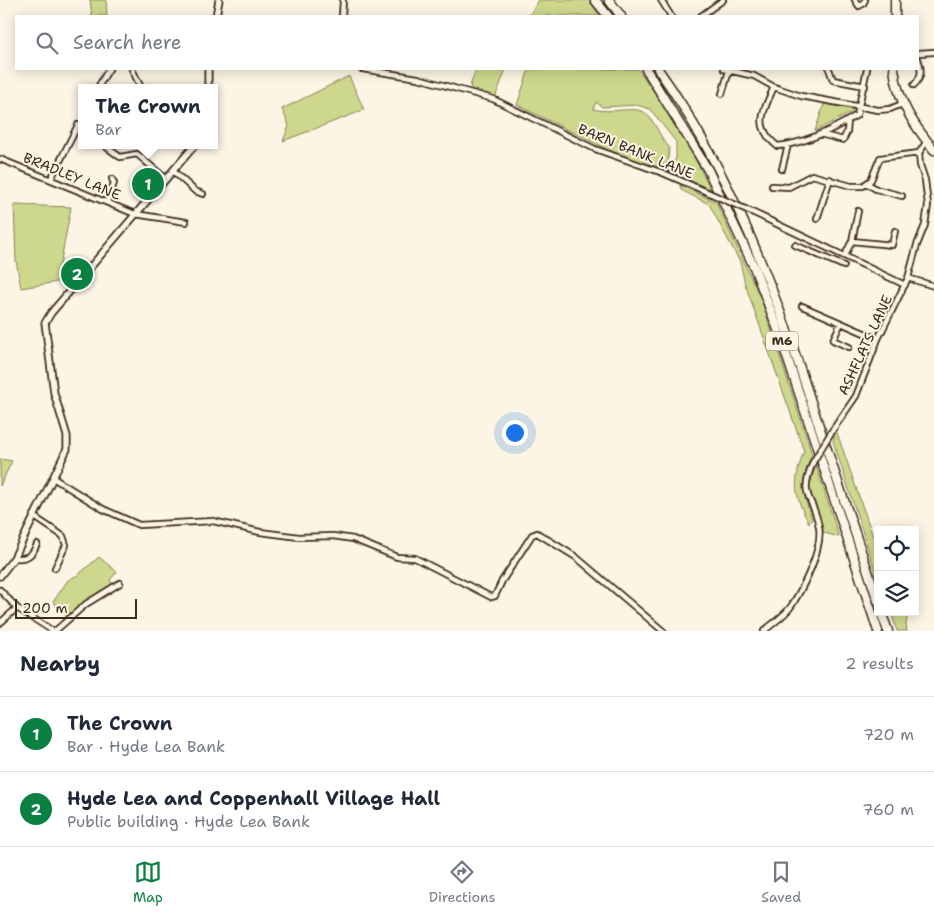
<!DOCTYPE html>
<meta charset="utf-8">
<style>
:root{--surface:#fff;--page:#f6f6f7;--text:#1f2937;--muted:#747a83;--line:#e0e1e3;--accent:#0b8043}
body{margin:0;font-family:"Shantell Sans",sans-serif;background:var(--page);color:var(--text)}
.controls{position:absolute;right:15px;bottom:15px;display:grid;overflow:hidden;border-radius:0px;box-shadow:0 2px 12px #0003}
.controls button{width:45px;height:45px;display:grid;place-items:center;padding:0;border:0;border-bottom:1px solid var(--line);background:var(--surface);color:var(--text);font:25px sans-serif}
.scale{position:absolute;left:15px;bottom:12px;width:122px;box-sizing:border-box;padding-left:5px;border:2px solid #3b2a1e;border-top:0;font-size:14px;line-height:18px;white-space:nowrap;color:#3b2a1e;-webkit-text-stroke:4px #fcf5e5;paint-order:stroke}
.you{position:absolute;left:514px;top:432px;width:18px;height:18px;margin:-12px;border:4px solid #fff;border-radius:50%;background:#1a73e8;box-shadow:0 0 0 8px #1a73e833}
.badge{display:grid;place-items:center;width:32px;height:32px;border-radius:50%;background:var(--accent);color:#fff;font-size:16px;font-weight:700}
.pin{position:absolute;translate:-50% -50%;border:2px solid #fff;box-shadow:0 1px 5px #0006}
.popup{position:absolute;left:78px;top:84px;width:140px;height:65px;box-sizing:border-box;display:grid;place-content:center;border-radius:0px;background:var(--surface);filter:drop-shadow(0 1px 4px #0005);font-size:16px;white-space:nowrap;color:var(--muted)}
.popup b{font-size:19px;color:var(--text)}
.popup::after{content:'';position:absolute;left:50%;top:100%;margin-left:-10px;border:10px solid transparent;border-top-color:var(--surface)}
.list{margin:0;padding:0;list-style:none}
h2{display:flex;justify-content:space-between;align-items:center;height:65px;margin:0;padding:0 20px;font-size:21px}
h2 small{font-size:16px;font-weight:400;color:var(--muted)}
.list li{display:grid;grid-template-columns:32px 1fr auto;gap:15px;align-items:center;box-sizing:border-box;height:75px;padding:0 20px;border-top:1px solid var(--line)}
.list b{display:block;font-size:19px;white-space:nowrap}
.list p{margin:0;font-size:16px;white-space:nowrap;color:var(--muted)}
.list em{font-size:16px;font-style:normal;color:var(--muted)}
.icon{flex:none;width:28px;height:28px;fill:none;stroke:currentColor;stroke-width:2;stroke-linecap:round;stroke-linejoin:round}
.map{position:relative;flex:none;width:934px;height:631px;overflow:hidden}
.search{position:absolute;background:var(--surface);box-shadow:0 2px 12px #0003;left:15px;right:15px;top:15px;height:55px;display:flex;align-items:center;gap:12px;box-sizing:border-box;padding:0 18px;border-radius:0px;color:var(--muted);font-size:19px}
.sheet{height:215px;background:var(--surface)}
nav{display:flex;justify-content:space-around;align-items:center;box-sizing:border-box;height:70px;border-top:1px solid var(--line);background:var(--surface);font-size:14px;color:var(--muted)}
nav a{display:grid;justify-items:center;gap:2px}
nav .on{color:var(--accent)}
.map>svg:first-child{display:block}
.green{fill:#ced88c;stroke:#848155}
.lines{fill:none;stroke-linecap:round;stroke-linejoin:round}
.street-casing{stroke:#3b2a1e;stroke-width:8}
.secondary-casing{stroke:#3b2a1e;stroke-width:9}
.highway-casing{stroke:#3b2a1e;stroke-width:11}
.street{stroke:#fcf5e5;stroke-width:4.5}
.secondary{stroke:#fcf5e5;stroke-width:5.5}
.highway{stroke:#fcf5e5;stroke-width:8}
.street-bridge-casing{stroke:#3b2a1e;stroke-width:8;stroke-linecap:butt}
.street-bridge{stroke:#fcf5e5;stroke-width:4.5}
.labels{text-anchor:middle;stroke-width:4;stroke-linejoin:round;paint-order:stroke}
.shield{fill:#fcf5e5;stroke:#75675a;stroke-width:1}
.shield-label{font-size:12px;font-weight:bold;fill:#3b2a1e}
.street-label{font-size:14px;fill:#3b2a1e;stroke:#fcf5e5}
</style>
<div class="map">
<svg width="934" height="631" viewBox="0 0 934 631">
<rect width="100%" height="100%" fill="#fcf5e5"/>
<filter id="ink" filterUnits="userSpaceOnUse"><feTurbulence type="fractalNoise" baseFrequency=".02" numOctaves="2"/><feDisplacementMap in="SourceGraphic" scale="10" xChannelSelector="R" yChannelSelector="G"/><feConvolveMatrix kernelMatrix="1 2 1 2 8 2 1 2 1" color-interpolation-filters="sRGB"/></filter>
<g filter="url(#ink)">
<!-- green -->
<path class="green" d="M 90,0 L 106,0 L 107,16 L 92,16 Z
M 539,0 L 589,0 L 600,16 L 529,16 Z
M 476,69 L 506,69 L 495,98 L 473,91 L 470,86 Z
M 529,69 L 638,69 L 679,127 L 711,190 L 668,171 L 676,158 L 676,142 L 650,109 L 637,105 L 602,107 L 596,102 L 593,109 C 609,114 634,106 644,112 C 656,121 659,137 669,147 L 668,162 L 661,170 L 627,159 L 517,105 Z
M 349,76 L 364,110 L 283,141 L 289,126 L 282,109 Z
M 824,104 L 856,110 L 815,131 Z
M 680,185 L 716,202 L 761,299 L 812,454 C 800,484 802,490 812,519 L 809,523 C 793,494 793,482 804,451 L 745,284 L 740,262 L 709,204 L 681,190 Z
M 14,205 L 71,207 L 57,282 L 21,288 L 16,260 Z
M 836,430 L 878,551 L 878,579 L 833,441 Z
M 0,459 L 12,461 L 0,486 Z
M 816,465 L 839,537 L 824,533 L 808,490 Z
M 99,557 L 117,572 L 110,580 L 113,585 L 67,616 L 53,602 L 68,580 L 78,575 Z
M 891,612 L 908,612 L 906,625 L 907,631 L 897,631 Z"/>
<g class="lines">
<!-- street casing -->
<g class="street-casing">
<path id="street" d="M 661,0 L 671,16
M 855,0 L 859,6 L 863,4 L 865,0
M 342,16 L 343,0
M 701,16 L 723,0
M 918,53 L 934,52
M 132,69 L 141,88
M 362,69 L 418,78 L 493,99 L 595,149 L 663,173 L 707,192
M 724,69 L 754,76 L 774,87 L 801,96 L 878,110 L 890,109 L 902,104
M 829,69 L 833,80 L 865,86
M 914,85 C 922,77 922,70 918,59
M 98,87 L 109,69
M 774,87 C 763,112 753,126 777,146 C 804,144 834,129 857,115 L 867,69
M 722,94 L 729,71
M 820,134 L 843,140 L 847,132 L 848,121
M 105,146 L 120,157 L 137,154 L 166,179
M 0,159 L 135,214 L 186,222
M 782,169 L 788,145
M 173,171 L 195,191 L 203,194
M 51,179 L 78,125
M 868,184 L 876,189 L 902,196
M 772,186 L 789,187 L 812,175 L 851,186 L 863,186 L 871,180 L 880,158 L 919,153
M 107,202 L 114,183 L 112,179
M 754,213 L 905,285
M 817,219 L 830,179
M 852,241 L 892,245 L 895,231
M 795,245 L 844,266
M 845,255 L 852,241 L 858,211
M 908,278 L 934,286
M 802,306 L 878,339
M 841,323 L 833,340 L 849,347
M 832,431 L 856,396 L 878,339 L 908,278 L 917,245 L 925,225 L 928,205 L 925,180 L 920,165 L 919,153 L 927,141
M 53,478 L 103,509 L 139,525 L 213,521 L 260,532 L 299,537 L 333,536 L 353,539 L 397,557 L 415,558 L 491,597 L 495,596 L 502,581 L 532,535 L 537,533 L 576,557 L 663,631
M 33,516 L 63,536 L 66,545 L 55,568
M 14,558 C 27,559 32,556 37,544
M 0,590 L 17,608 L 53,631
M 0,623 L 17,608
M 55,631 L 86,604 L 120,583
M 764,631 C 773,623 786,615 792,605 C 804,586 823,548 819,527 C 813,493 798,500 813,462"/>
</g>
<!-- secondary casing -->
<g class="secondary-casing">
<path id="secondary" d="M 216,16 L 219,0
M 208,88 L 208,69
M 0,576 L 14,558 L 67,449 L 67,436 L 54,393 L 45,323 L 51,313 L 195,145"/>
</g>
<!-- highway casing -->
<g class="highway-casing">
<path id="highway" d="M 595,0 L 608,16
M 609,0 L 621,16
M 895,16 L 895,0
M 646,69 L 708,170 L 754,267 L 777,327 L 878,631
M 658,69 C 731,172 776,292 814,411 C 835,475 857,538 878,601
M 894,69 C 898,102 913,124 934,150
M 881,612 L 888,631"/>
</g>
<!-- street -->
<use href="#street" class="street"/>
<!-- secondary -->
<use href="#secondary" class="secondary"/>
<!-- highway -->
<use href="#highway" class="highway"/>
<!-- street-bridge casing -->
<g class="street-bridge-casing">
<path id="street-bridge" d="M 707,192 L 754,213
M 813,462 L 832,431"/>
</g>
<!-- street-bridge -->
<use href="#street-bridge" class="street-bridge"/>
</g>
</g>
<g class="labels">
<!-- shield labels -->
<rect class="shield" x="766" y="331.5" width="32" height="19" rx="4"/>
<g class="shield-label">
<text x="782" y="345">M6</text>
</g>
<!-- street labels -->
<g class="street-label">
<text transform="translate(636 151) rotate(22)" y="5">BARN BANK LANE</text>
<text transform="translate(72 176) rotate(22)" y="5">BRADLEY LANE</text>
<text transform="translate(865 345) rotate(-65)" y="5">ASHFLATS LANE</text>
</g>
</g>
</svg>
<div class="controls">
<button><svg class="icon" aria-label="locate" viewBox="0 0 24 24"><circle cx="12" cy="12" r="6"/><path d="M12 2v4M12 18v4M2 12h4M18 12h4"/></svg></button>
<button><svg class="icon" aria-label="layers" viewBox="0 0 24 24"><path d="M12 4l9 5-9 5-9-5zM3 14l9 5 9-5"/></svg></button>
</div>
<div class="scale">200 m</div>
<div class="you"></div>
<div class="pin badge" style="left:148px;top:184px">1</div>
<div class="popup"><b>The Crown</b>Bar</div>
<div class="pin badge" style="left:77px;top:274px">2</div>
<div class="search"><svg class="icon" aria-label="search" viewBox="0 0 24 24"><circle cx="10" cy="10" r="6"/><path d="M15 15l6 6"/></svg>Search here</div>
</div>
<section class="sheet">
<h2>Nearby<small>2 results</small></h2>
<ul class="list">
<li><span class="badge">1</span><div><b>The Crown</b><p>Bar · Hyde Lea Bank</p></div><em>720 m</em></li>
<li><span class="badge">2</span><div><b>Hyde Lea and Coppenhall Village Hall</b><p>Public building · Hyde Lea Bank</p></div><em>760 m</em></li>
</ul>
</section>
<nav>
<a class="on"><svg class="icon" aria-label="map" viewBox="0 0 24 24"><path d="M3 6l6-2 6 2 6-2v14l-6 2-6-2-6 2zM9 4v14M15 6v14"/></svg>Map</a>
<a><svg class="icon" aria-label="directions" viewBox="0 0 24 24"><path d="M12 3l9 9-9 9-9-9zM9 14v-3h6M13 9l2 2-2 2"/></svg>Directions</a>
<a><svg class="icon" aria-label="saved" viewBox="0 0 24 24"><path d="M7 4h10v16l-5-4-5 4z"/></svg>Saved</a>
</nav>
